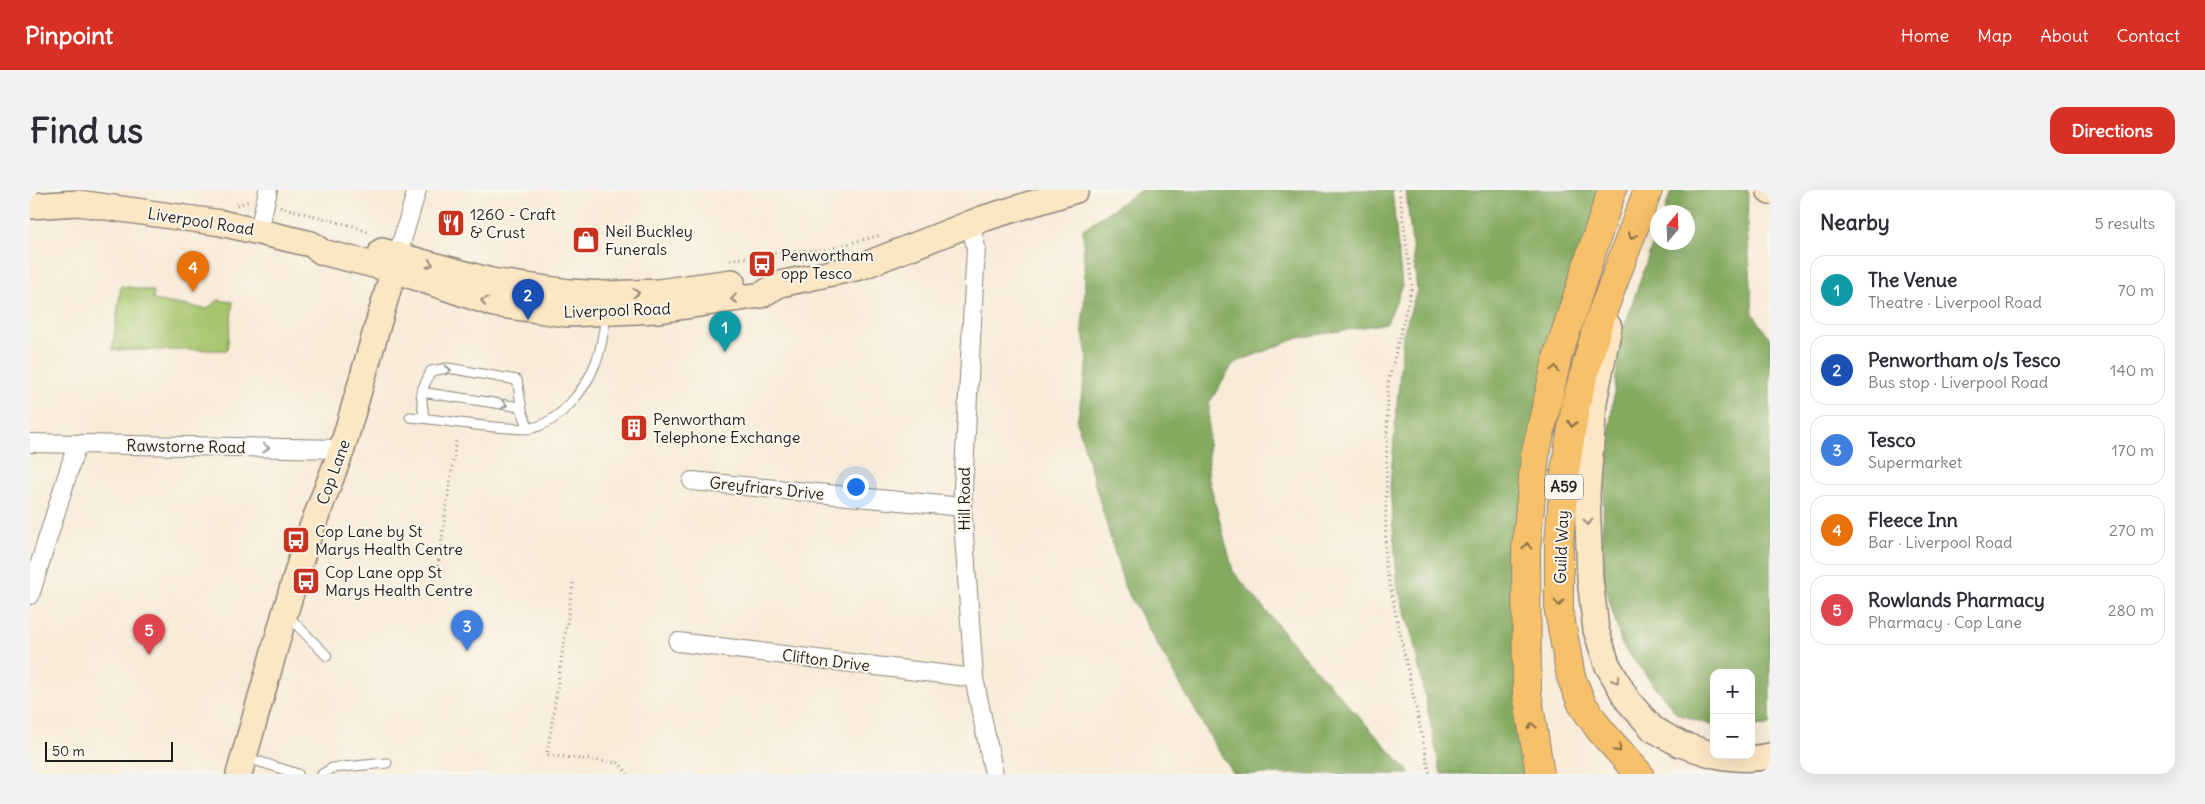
<!DOCTYPE html>
<meta charset="utf-8">
<style>
:root{--surface:#fff;--page:#f2f2f3;--text:#2b2b33;--muted:#7c7c81;--line:#e1e1e2;--accent:#d93025}
body{margin:0;font-family:Delius,sans-serif;background:var(--page);color:var(--text)}
.controls{position:absolute;right:15px;bottom:15px;display:grid;overflow:hidden;border-radius:10px;box-shadow:0 5px 20px #0002}
.controls button{width:45px;height:45px;display:grid;place-items:center;padding:0;border:0;border-bottom:1px solid var(--line);background:var(--surface);color:var(--text);font:25px sans-serif}
.compass{position:absolute;left:1620px;top:15px;width:45px;height:45px;border-radius:50%;background:var(--surface);box-shadow:0 5px 20px #0002;rotate:19deg}
.scale{position:absolute;left:15px;bottom:12px;width:128px;box-sizing:border-box;padding-left:5px;border:2px solid #1c1c1c;border-top:0;font-size:14px;line-height:18px;white-space:nowrap;color:#1c1c1c;-webkit-text-stroke:4px #fbf7ec;paint-order:stroke}
.you{position:absolute;left:825px;top:296px;width:18px;height:18px;margin:-12px;border:4px solid #fff;border-radius:50%;background:#1a73e8;box-shadow:0 0 0 8px #1a73e833}
.badge{display:grid;place-items:center;width:32px;height:32px;border-radius:50%;background:var(--accent);color:#fff;font-size:16px;font-weight:700}
.pin{position:absolute;translate:-50% -41px;filter:drop-shadow(0 1px 2px #0008)}
.pin::after{content:'';position:absolute;top:26px;width:18px;height:15px;background:inherit;clip-path:polygon(0 0,100% 0,50% 100%)}
.list{margin:0;padding:0;list-style:none}
h2{display:flex;justify-content:space-between;align-items:center;height:65px;margin:0;padding:0 20px;font-size:21px}
h2 small{font-size:16px;font-weight:400;color:var(--muted)}
.list li{display:grid;grid-template-columns:32px 1fr auto;gap:15px;align-items:center;box-sizing:border-box;height:70px;margin:0 10px 10px;padding:0 10px;border:1px solid var(--line);border-radius:15px}
.list b{display:block;font-size:19px;white-space:nowrap}
.list p{margin:0;font-size:16px;white-space:nowrap;color:var(--muted)}
.list em{font-size:16px;font-style:normal;color:var(--muted)}
.map{position:relative;flex:none;width:1740px;height:584px;overflow:hidden;border-radius:15px}
header{display:flex;align-items:center;gap:30px;box-sizing:border-box;height:70px;padding:0 25px;background:var(--accent);color:#fff}
header strong{font-size:24px}
nav{display:flex;gap:28px;margin-inline-start:auto;font-size:18px}
.intro{display:flex;align-items:center;justify-content:space-between;box-sizing:border-box;height:120px;padding:0 30px}
h1{margin:0;font-size:35px}
.button{padding:12px 22px;border-radius:15px;background:var(--accent);color:#fff;font-size:18px;font-weight:700}
main{display:flex;gap:30px;padding:0 30px}
aside{flex:1;background:var(--surface);border-radius:15px;box-shadow:0 5px 20px #0002}
.map>svg:first-child{display:block}
.green{fill:#a6c56d;stroke:#617044}
.forest{fill:#84aa60;stroke:#50633e}
.lines{fill:none;stroke-linecap:round;stroke-linejoin:round}
.lane-casing{stroke:#8a847a;stroke-width:11}
.street-casing{stroke:#8a847a;stroke-width:20}
.secondary-casing{stroke:#8a847a;stroke-width:28}
.highway-casing{stroke:#8a847a;stroke-width:30}
.path{stroke:#8a847a;stroke-width:3;stroke-dasharray:1 4;stroke-linecap:butt}
.lane{stroke:#fff;stroke-width:9}
.street{stroke:#fff;stroke-width:18}
.secondary{stroke:#fce6c4;stroke-width:25}
.highway{stroke:#f7c06b;stroke-width:28}
.oneway{stroke:#8a6e44}
.oneway2{stroke:#978b78}
.oneway3{stroke:#999}
.labels{text-anchor:middle;stroke-width:4;stroke-linejoin:round;paint-order:stroke}
.shield{fill:#fbf7ec;stroke:#5f5e5a;stroke-width:1}
.shield-label{font-size:15px;font-weight:bold;fill:#1c1c1c}
.poi-label{font-size:16px;fill:#1c1c1c;stroke:#fbf7ec;text-anchor:start}
.street-label{font-size:16px;fill:#1c1c1c;stroke:#fbf7ec}
</style>
<header>
<strong>Pinpoint</strong>
<nav><a>Home</a><a>Map</a><a>About</a><a>Contact</a></nav>
</header>
<div class="intro"><h1>Find us</h1><a class="button">Directions</a></div>
<main>
<div class="map">
<svg width="1740" height="584" viewBox="0 0 1740 584">
<rect width="100%" height="100%" fill="#fbf7ec"/>
<filter id="ink" filterUnits="userSpaceOnUse"><feTurbulence type="fractalNoise" baseFrequency=".02" numOctaves="2"/><feDisplacementMap in="SourceGraphic" scale="10" xChannelSelector="R" yChannelSelector="G"/><feConvolveMatrix kernelMatrix="1 2 1 2 8 2 1 2 1" color-interpolation-filters="sRGB"/></filter>
<filter id="wash" filterUnits="userSpaceOnUse"><feTurbulence type="fractalNoise" baseFrequency=".0096" numOctaves="4" result="noise"/><feDisplacementMap in="SourceGraphic" scale="20" xChannelSelector="R" yChannelSelector="G"/><feGaussianBlur stdDeviation="1.12" result="paint"/><feColorMatrix in="noise" values="0 0 0 0 0 0 0 0 0 0 0 0 0 0 0 0 0 1.4 0 .05"/><feComposite in="paint" operator="in"/></filter>
<g filter="url(#wash)">
<rect width="100%" height="100%" fill="#f8ebd8"/>
<!-- green -->
<path class="green" d="M 91,96 L 124,101 L 123,110 L 177,119 L 188,110 L 203,112 L 197,160 L 82,160 Z"/>
<!-- forest -->
<path class="forest" d="M 1111,0 L 1362,0 L 1372,97 L 1357,133 L 1268,148 L 1204,173 L 1179,213 L 1178,286 L 1203,381 L 1270,462 L 1381,584 L 1204,584 L 1186,557 L 1095,398 L 1047,232 L 1058,169 L 1052,139 L 1055,101 L 1053,39 Z
M 1376,0 L 1572,0 L 1507,211 L 1501,584 L 1411,584 L 1383,449 L 1368,400 L 1360,297 L 1373,144 L 1387,100 Z
M 1642,0 L 1718,0 L 1717,37 L 1723,123 L 1740,149 L 1740,535 L 1721,536 L 1721,483 L 1684,483 L 1684,536 L 1647,524 L 1592,455 L 1570,378 L 1577,256 L 1592,143 L 1627,41 L 1628,52 L 1658,52 L 1658,22 L 1634,22 Z"/>
</g>
<g filter="url(#ink)">
<g class="lines">
<!-- lane casing -->
<g class="lane-casing">
<path id="lane" d="M 391,202 L 491,217
M 380,227 C 413,230 446,236 479,238 C 486,238 495,240 502,238 C 530,232 556,199 566,172 C 572,157 574,140 576,124
M 394,228 L 391,202 L 401,181 L 418,178 L 487,190 C 491,209 490,223 500,239
M 257,425 L 297,466
M 215,567 L 268,584
M 292,584 L 302,578 L 357,573"/>
</g>
<!-- street casing -->
<g class="street-casing">
<path id="street" d="M 940,33 L 946,58 L 932,317 L 944,488 L 964,584
M 229,40 L 238,0
M 368,64 L 387,0
M 0,253 L 312,259
M 662,291 L 932,317
M 0,405 L 47,254
M 648,452 L 944,488"/>
</g>
<!-- secondary casing -->
<g class="secondary-casing">
<path id="secondary" d="M 1740,0 L 1740,2
M 0,16 L 48,13 L 191,33 L 281,54 L 292,62 L 364,80 L 464,114 L 537,124 L 629,120 L 731,105 L 750,94 L 830,77 L 952,29 L 1046,0
M 352,61 L 461,91 L 539,102 L 576,104 L 628,102 L 702,92
M 1579,137 L 1564,212 L 1557,305 L 1560,389 L 1566,440 L 1577,474 L 1598,511 L 1623,539 L 1650,554 L 1684,565
M 1686,565 C 1704,569 1721,570 1740,566
M 209,584 L 255,423 L 276,353 L 312,259 L 368,65"/>
</g>
<!-- highway casing -->
<g class="highway-casing">
<path id="highway" d="M 1510,584 L 1497,503 L 1496,358 L 1505,266 L 1528,165 L 1582,0
M 1609,584 L 1570,540 L 1552,514 L 1541,487 L 1529,421 L 1529,353 L 1535,281 L 1546,213 L 1568,134 L 1618,0"/>
</g>
<!-- path -->
<path class="path" d="M 1369,0 L 1382,96 L 1358,194 L 1355,373 L 1400,584
M 207,15 L 220,11
M 250,17 L 323,36 L 340,43
M 700,70 L 759,61 L 794,60 L 851,45
M 408,376 L 426,250
M 543,393 L 517,565 L 589,573 L 598,584"/>
<!-- lane -->
<use href="#lane" class="lane"/>
<!-- street -->
<use href="#street" class="street"/>
<!-- secondary -->
<use href="#secondary" class="secondary"/>
<!-- highway -->
<use href="#highway" class="highway"/>
</g>
<!-- one-way arrows -->
<defs><path id="oneway-chevron" d="M-2-3.5L2.5 0L-2 3.5" fill="none" stroke-width="1.6" stroke-linecap="round" stroke-linejoin="round" transform="scale(1.25)"/></defs>
<g class="oneway">
<use href="#oneway-chevron" transform="translate(1602 46) rotate(110)"/>
<use href="#oneway-chevron" transform="translate(1525 179) rotate(-77)"/>
<use href="#oneway-chevron" transform="translate(1542 234) rotate(99)"/>
<use href="#oneway-chevron" transform="translate(1497 356) rotate(-87)"/>
<use href="#oneway-chevron" transform="translate(1529 413) rotate(90)"/>
<use href="#oneway-chevron" transform="translate(1502 536) rotate(-99)"/>
<use href="#oneway-chevron" transform="translate(1588 559) rotate(47)"/>
</g>
<g class="oneway2">
<use href="#oneway-chevron" transform="translate(400 74) rotate(16)"/>
<use href="#oneway-chevron" transform="translate(606 103) rotate(-2)"/>
<use href="#oneway-chevron" transform="translate(704 109) rotate(172)"/>
<use href="#oneway-chevron" transform="translate(454 111) rotate(-162)"/>
<use href="#oneway-chevron" transform="translate(1558 332) rotate(88)"/>
<use href="#oneway-chevron" transform="translate(1586 490) rotate(59)"/>
</g>
<g class="oneway3">
<use href="#oneway-chevron" transform="translate(418 180) rotate(-1)"/>
<use href="#oneway-chevron" transform="translate(474 215) rotate(9)"/>
<use href="#oneway-chevron" transform="translate(236 258) rotate(1)"/>
</g>
</g>
<!-- icons -->
<defs>
<g id="restaurant-square" transform="scale(1.4375)"><rect x="-9" y="-9" width="18" height="18" rx="4" fill="#c8321e" stroke="#fbf7ec"/><path d="M-5-6h1v4h1v-4h1v4h1v-4h1v5L-1.5 .5V6h-2V.5L-5-1ZM5-6V6H3V1.5H1.5Q1.5-4 5-6Z" fill="#fff"/></g>
<g id="shop-square" transform="scale(1.4375)"><rect x="-9" y="-9" width="18" height="18" rx="4" fill="#c8321e" stroke="#fbf7ec"/><path d="M-5-2.5h2.3a2.7 3.5 0 0 1 5.4 0H5L5.5 6h-11ZM-1.5-2.5h3a1.5 2.3 0 0 0-3 0Z" fill="#fff"/></g>
<g id="bus-square" transform="scale(1.4375)"><rect x="-9" y="-9" width="18" height="18" rx="4" fill="#c8321e" stroke="#fbf7ec"/><path d="M-5-6H5V4H4V6H2V4H-2V6H-4V4H-5ZM-3.5-4V0h7V-4ZM-3.5 1.2v1.5H-2V1.2ZM2 1.2v1.5H3.5V1.2Z" fill="#fff"/></g>
<g id="building-square" transform="scale(1.4375)"><rect x="-9" y="-9" width="18" height="18" rx="4" fill="#c8321e" stroke="#fbf7ec"/><path d="M-4-6H4V6H1V3H-1V6H-4ZM-2.5-4.3h1.7v1.8h-1.7ZM.8-4.3h1.7v1.8H.8ZM-2.5-1h1.7V.8h-1.7ZM.8-1h1.7V.8H.8Z" fill="#fff"/></g>
</defs>
<g fill-rule="evenodd">
<use href="#restaurant-square" x="421" y="33"/>
<use href="#shop-square" x="556" y="50"/>
<use href="#bus-square" x="732" y="74"/>
<use href="#building-square" x="604" y="238"/>
<use href="#bus-square" x="266" y="350"/>
<use href="#bus-square" x="276" y="391"/>
</g>
<g class="labels">
<!-- shield labels -->
<rect class="shield" x="1515" y="284.5" width="38" height="25" rx="4"/>
<g class="shield-label">
<text x="1534" y="302">A59</text>
</g>
<!-- poi labels -->
<g class="poi-label">
<text x="440" y="30">1260 - Craft<tspan x="440" dy="18">&amp; Crust</tspan></text>
<text x="575" y="47">Neil Buckley<tspan x="575" dy="18">Funerals</tspan></text>
<text x="751" y="71">Penwortham<tspan x="751" dy="18">opp Tesco</tspan></text>
<text x="623" y="235">Penwortham<tspan x="623" dy="18">Telephone Exchange</tspan></text>
<text x="285" y="347">Cop Lane by St<tspan x="285" dy="18">Marys Health Centre</tspan></text>
<text x="295" y="388">Cop Lane opp St<tspan x="295" dy="18">Marys Health Centre</tspan></text>
</g>
<!-- street labels -->
<g class="street-label">
<text transform="translate(171 31) rotate(9)" y="6">Liverpool Road</text>
<text transform="translate(587 120) rotate(-2)" y="6">Liverpool Road</text>
<text transform="translate(156 256) rotate(1)" y="6">Rawstorne Road</text>
<text transform="translate(303 282) rotate(-70)" y="6">Cop Lane</text>
<text transform="translate(737 298) rotate(6)" y="6">Greyfriars Drive</text>
<text transform="translate(934 309) rotate(-90)" y="6">Hill Road</text>
<text transform="translate(1531 357) rotate(-88)" y="6">Guild Way</text>
<text transform="translate(796 470) rotate(7)" y="6">Clifton Drive</text>
</g>
</g>
</svg>
<div class="controls">
<button>+</button>
<button>−</button>
</div>
<svg class="compass" viewBox="-18 -18 36 36"><path d="M0-13l5 13h-10z" fill="#e53935"/><path d="M0 13l5-13h-10z" fill="#7c7c81"/></svg>
<div class="scale">50 m</div>
<div class="you"></div>
<div class="pin badge" style="left:695px;top:162px;background:#0f9aa8">1</div>
<div class="pin badge" style="left:498px;top:130px;background:#1a4fb4">2</div>
<div class="pin badge" style="left:437px;top:461px;background:#3f7fe0">3</div>
<div class="pin badge" style="left:163px;top:102px;background:#e8710a">4</div>
<div class="pin badge" style="left:119px;top:465px;background:#e0444e">5</div>
</div>
<aside>
<h2>Nearby<small>5 results</small></h2>
<ul class="list">
<li><span class="badge" style="background:#0f9aa8">1</span><div><b>The Venue</b><p>Theatre · Liverpool Road</p></div><em>70 m</em></li>
<li><span class="badge" style="background:#1a4fb4">2</span><div><b>Penwortham o/s Tesco</b><p>Bus stop · Liverpool Road</p></div><em>140 m</em></li>
<li><span class="badge" style="background:#3f7fe0">3</span><div><b>Tesco</b><p>Supermarket</p></div><em>170 m</em></li>
<li><span class="badge" style="background:#e8710a">4</span><div><b>Fleece Inn</b><p>Bar · Liverpool Road</p></div><em>270 m</em></li>
<li><span class="badge" style="background:#e0444e">5</span><div><b>Rowlands Pharmacy</b><p>Pharmacy · Cop Lane</p></div><em>280 m</em></li>
</ul>
</aside>
</main>
